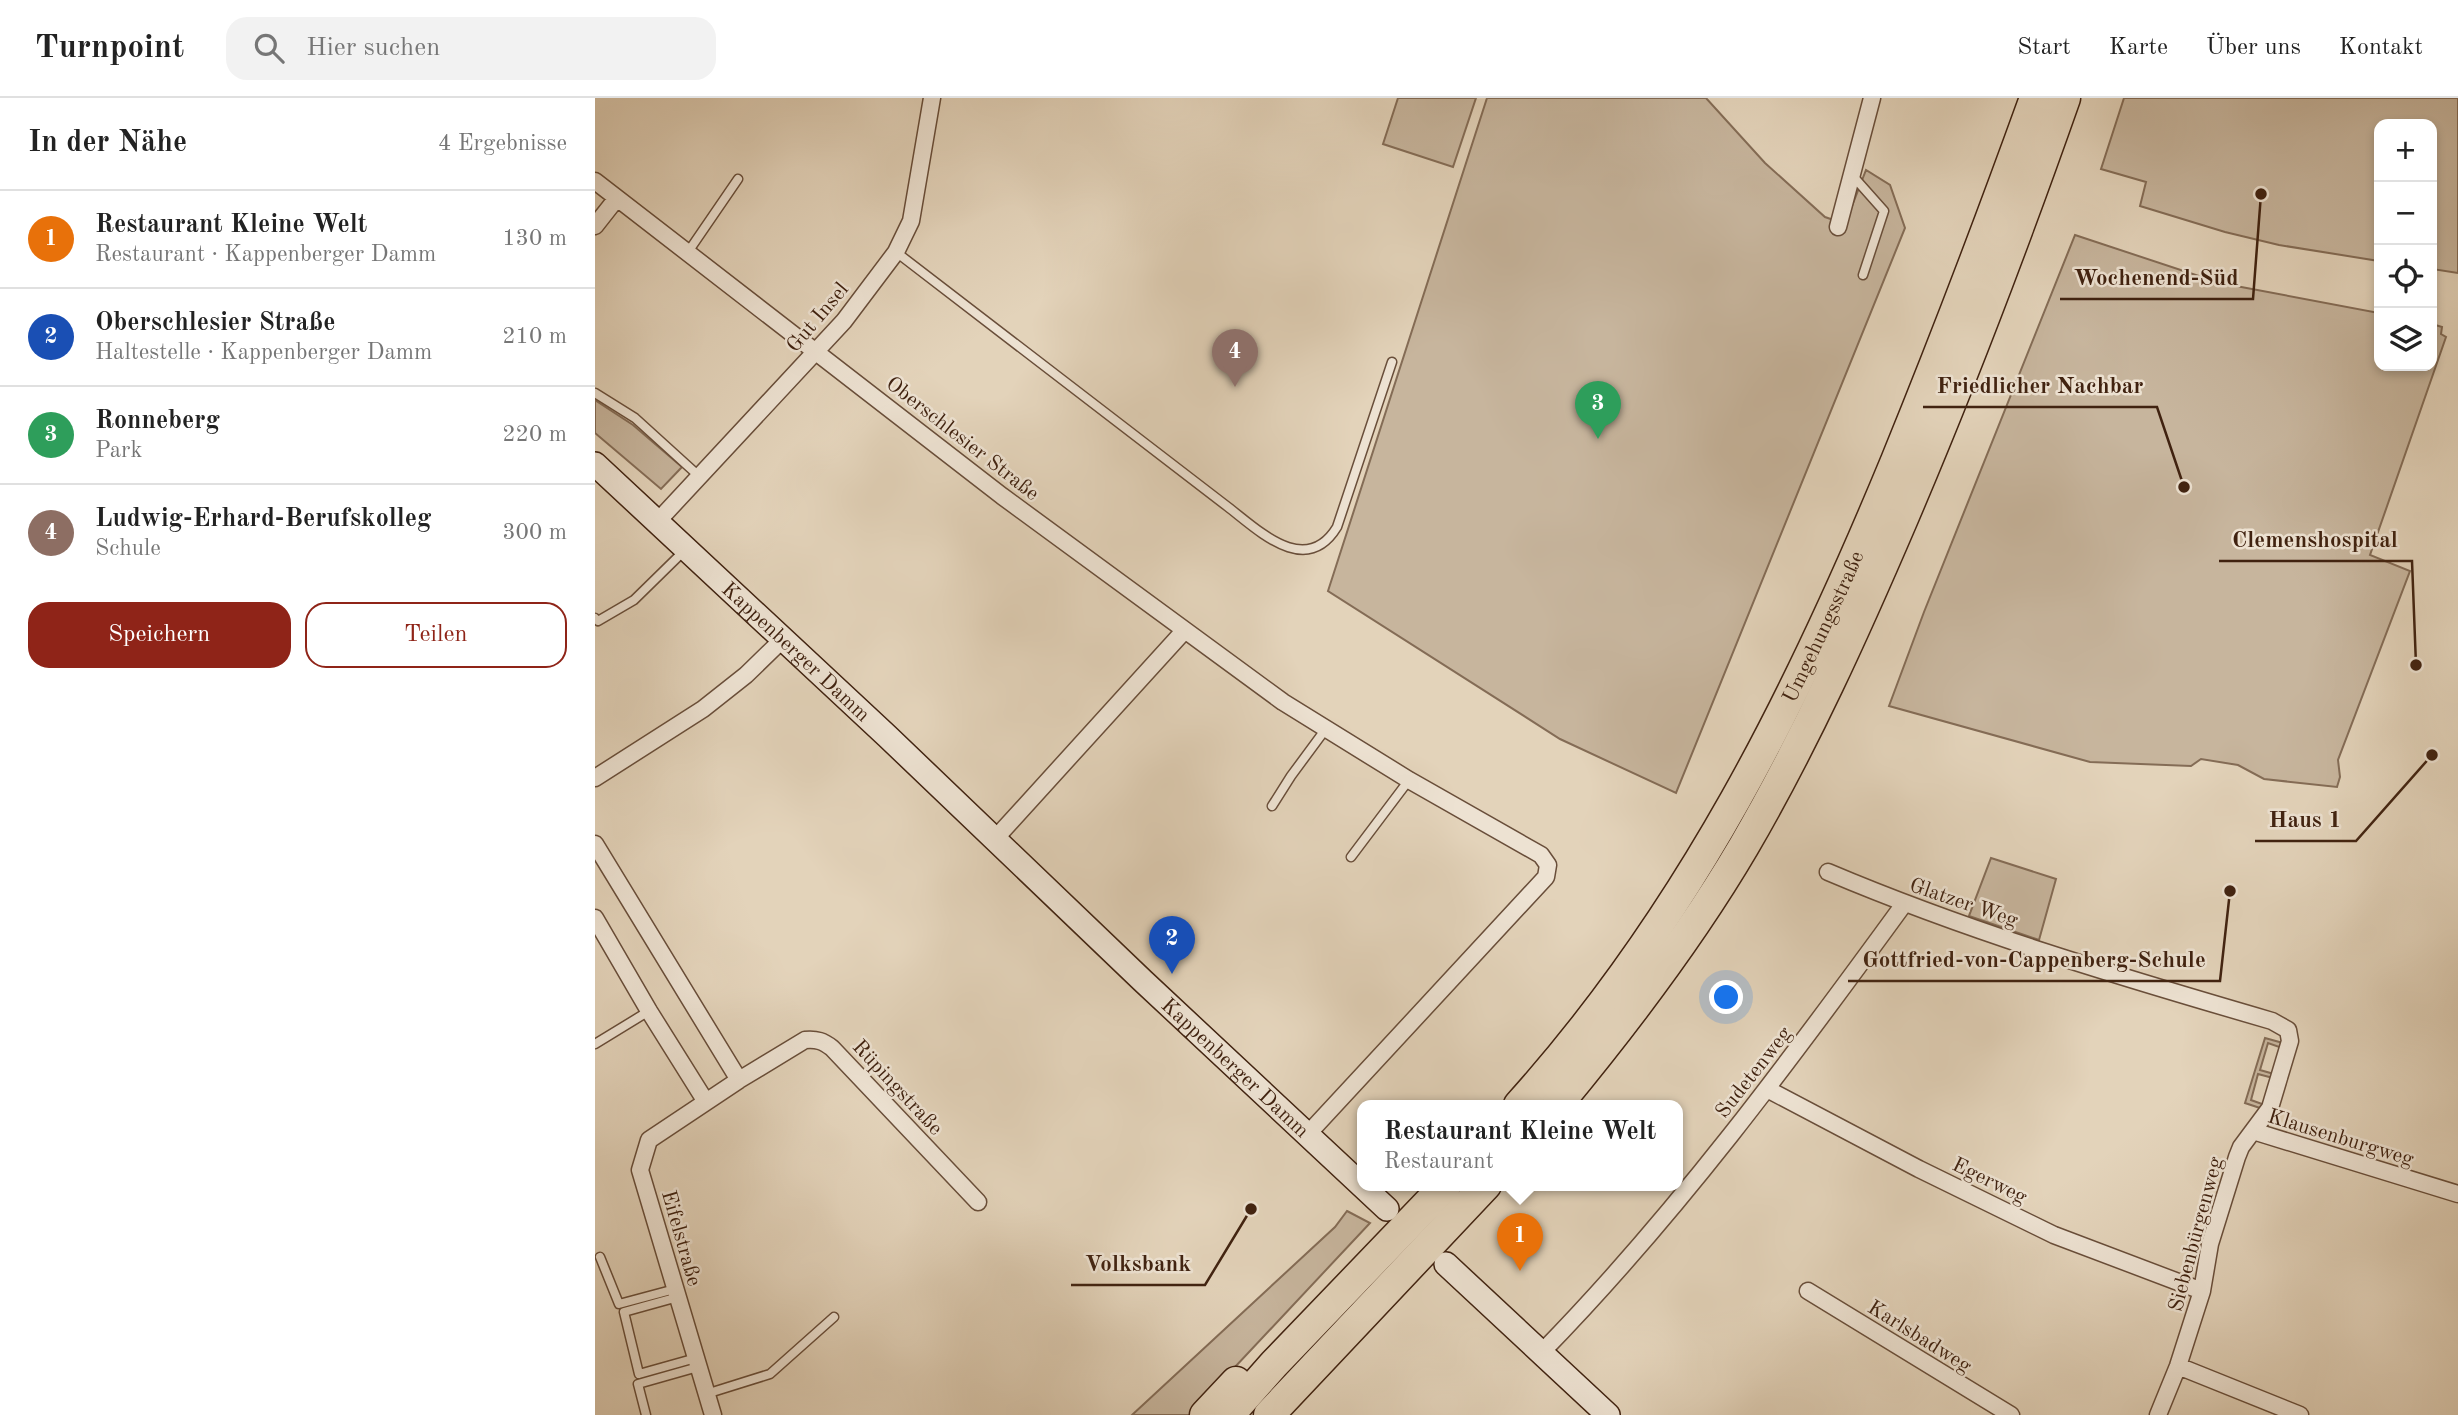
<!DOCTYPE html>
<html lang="de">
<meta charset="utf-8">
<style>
:root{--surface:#fff;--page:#f2f2f2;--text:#222;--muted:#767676;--line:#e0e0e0;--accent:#8f2418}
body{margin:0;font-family:"Old Standard TT",serif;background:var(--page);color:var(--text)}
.controls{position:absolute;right:21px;top:21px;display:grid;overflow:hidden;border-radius:14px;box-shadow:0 4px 10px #0003}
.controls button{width:63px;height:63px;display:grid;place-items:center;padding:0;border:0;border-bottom:2px solid var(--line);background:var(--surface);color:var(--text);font:35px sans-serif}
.you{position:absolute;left:1132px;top:900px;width:24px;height:24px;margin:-18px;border:5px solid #fff;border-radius:50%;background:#1a73e8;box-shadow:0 0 0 10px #1a73e833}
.badge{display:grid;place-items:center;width:46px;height:46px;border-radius:50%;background:var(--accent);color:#fff;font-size:23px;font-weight:700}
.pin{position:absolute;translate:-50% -58px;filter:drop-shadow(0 2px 4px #0008)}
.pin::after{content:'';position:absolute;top:37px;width:24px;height:21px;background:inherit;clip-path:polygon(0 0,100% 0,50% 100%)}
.popup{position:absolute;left:762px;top:1002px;width:326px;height:91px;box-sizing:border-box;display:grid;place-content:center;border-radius:14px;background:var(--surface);filter:drop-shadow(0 2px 5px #0005);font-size:23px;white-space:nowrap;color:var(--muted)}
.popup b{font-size:26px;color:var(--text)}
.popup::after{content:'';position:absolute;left:50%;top:100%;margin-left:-14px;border:14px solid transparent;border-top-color:var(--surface)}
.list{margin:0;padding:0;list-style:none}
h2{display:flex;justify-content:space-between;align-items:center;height:91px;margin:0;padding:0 28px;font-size:30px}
h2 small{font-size:23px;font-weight:400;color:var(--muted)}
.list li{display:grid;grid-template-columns:46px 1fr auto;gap:21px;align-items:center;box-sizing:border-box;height:98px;padding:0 28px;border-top:2px solid var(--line)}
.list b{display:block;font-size:26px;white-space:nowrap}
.list p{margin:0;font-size:23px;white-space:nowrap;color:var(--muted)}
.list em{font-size:23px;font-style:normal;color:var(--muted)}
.actions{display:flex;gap:14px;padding:21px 28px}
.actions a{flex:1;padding:16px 0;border:2px solid var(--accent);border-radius:21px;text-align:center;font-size:24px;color:var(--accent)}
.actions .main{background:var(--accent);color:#fff}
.icon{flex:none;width:38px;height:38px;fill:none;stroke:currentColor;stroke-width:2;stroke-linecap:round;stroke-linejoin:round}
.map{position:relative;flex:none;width:1863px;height:1317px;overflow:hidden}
header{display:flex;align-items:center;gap:42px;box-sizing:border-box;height:98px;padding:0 35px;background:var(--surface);border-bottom:2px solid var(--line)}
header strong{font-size:33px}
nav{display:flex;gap:38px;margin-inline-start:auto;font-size:24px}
.search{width:490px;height:63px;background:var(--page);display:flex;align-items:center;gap:18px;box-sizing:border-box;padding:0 24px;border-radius:21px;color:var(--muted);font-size:26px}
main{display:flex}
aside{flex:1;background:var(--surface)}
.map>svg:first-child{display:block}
.green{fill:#c7b59d;stroke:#846c56;stroke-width:2}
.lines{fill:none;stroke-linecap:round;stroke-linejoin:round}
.lane-casing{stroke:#694e3a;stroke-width:11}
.street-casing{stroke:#694e3a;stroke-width:19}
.secondary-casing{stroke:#402210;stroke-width:26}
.highway-casing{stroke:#402210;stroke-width:33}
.lane{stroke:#ede2d2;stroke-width:8}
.street{stroke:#ede2d2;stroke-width:16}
.secondary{stroke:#ede2d2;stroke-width:23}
.highway{stroke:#e3d3ba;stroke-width:30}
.labels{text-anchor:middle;stroke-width:5;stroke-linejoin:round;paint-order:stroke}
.street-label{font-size:21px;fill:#402210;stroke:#ede2d2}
.leader{fill:none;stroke:#402210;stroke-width:2.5}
.callout-dot{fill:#402210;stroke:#ede2d2;stroke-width:2.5}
.callout-label{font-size:23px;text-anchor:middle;font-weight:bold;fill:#402210;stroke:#ede2d2;stroke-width:5;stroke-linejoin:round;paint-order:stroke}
</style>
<header>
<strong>Turnpoint</strong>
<div class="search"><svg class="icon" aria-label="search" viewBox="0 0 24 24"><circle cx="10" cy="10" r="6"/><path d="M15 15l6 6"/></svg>Hier suchen</div>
<nav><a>Start</a><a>Karte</a><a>Über uns</a><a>Kontakt</a></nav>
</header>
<main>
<aside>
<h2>In der Nähe<small>4 Ergebnisse</small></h2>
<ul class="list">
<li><span class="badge" style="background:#e8710a">1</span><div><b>Restaurant Kleine Welt</b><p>Restaurant · Kappenberger Damm</p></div><em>130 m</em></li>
<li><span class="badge" style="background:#1a4fb4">2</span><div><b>Oberschlesier Straße</b><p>Haltestelle · Kappenberger Damm</p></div><em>210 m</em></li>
<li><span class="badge" style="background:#2e9e5b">3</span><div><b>Ronneberg</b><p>Park</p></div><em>220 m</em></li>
<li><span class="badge" style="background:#8d6e63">4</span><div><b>Ludwig-Erhard-Berufskolleg</b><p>Schule</p></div><em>300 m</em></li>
</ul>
<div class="actions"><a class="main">Speichern</a><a>Teilen</a></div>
</aside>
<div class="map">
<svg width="1863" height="1317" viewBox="0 0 1863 1317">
<rect width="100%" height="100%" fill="#e3d3ba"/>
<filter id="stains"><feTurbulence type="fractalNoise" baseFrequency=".00286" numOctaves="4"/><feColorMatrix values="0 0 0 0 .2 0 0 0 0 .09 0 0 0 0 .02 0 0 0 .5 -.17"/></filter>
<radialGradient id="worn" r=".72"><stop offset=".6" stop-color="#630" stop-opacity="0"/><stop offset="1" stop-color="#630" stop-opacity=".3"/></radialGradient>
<!-- green -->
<path class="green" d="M 803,0 L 881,0 L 858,69 L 788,46 Z
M 892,0 L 1111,0 L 1170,65 L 1230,119 L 1250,126 L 1271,72 L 1295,87 L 1310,130 L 1081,695 L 965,641 L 733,493 Z
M 1529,0 L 1863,0 L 1863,175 L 1837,171 L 1837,26 L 1784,26 L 1784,163 L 1684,147 L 1630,134 L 1545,108 L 1551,84 L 1506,71 Z
M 1480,137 L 1625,185 L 1784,215 L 1784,268 L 1837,268 L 1837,213 L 1840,213 L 1837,226 L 1847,229 L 1846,236 L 1851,239 L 1775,457 L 1815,473 L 1743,662 L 1745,679 L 1742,689 L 1669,681 L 1643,667 L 1606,661 L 1596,668 L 1495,664 L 1294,608 L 1329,514 Z
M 0,302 L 38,327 L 87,369 L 66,391 L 0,335 Z
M 1396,760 L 1461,781 L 1444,842 L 1374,818 Z
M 1670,940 L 1688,945 L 1687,950 L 1673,945 L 1665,972 L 1679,976 L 1678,980 L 1663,976 L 1656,1002 L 1670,1007 L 1668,1011 L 1650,1005 Z
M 752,1113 L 775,1125 L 595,1317 L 537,1317 L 740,1129 Z"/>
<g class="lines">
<!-- lane casing -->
<g class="lane-casing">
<path id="lane" d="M 1257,77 L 1289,113 L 1268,177
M 93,154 L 143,81
M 301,154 L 633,409 C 663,432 711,480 742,429 L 797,264
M 0,295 L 40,320 L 105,379
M 0,520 L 3,523 L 39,502 L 89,453
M 677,708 L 696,678 L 730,632
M 756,759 L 814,682
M 0,946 L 54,913
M 5,1159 L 24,1206 L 80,1191
M 83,1199 L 29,1214 L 44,1276 L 101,1260
M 111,1296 L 175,1276 L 239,1219
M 51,1317 L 43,1286 L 103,1269"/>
</g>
<!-- street casing -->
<g class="street-casing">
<path id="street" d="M 0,83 L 407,398 L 688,604 L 814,682 L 946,757 L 953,767 L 951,779 L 711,1038
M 0,128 L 22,100
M 1243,129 L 1277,0
M 62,424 L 249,223 L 301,154 L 316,123 L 337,0
M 0,680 L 108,611 L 151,577 L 187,542
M 399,742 L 589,533
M 0,746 L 144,982
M 1233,774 C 1377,835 1526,879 1677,923 L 1693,932 L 1695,943 L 1675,1010 L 1646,1049 L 1642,1059 L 1615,1146 L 1607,1193 L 1583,1268 L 1563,1317
M 0,820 L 54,913 L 111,1004
M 1172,991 L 1324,1071 L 1459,1137 L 1607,1193
M 1658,1033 L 1863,1096
M 1213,1193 L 1416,1317
M 947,1254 C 1081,1117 1196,961 1309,806
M 1583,1268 L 1705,1317
M 118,1317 L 45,1072 L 54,1042 L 144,982 L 210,942 C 222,941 228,943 237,950 L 383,1104"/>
</g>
<!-- secondary casing -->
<g class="secondary-casing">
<g id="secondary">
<path id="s1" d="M 0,366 L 292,638 L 548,883 L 792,1111"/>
<path d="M 851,1166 L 1013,1317"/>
</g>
</g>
<!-- highway casing -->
<g class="highway-casing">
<g id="highway">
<path id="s2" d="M 924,1007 C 1095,817 1204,598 1301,363 C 1350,243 1396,122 1440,0"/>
<path d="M 962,1007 C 1030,925 1095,840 1149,748 C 1210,643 1260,532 1308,420 C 1367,282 1420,142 1470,0"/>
<path d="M 610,1317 L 641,1284"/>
<path d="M 634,1317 L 679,1266 L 851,1087"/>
<path d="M 674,1317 L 891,1087"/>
</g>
</g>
<!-- lane -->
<use href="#lane" class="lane"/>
<!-- street -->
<use href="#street" class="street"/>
<!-- secondary -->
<use href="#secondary" class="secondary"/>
<!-- highway -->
<use href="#highway" class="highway"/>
</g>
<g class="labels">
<!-- street labels -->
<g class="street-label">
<text transform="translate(222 219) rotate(-50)" y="7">Gut Insel</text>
<text transform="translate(368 340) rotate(38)" y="7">Oberschlesier Straße</text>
<text dy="7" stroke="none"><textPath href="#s2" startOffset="569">Umgehungsstraße</textPath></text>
<text dy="7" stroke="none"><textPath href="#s1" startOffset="275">Kappenberger Damm</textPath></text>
<text transform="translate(1369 804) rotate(19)" y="7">Glatzer Weg</text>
<text dy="7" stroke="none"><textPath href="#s1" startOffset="880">Kappenberger Damm</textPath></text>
<text transform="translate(1158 974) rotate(-52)" y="7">Sudetenweg</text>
<text transform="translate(303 989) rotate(47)" y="7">Rüpingstraße</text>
<text transform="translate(1746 1039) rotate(17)" y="7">Klausenburgweg</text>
<text transform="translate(1395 1082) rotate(26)" y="7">Egerweg</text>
<text transform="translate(1600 1136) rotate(-75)" y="7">Siebenbürgenweg</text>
<text transform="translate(87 1140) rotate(74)" y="7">Eifelstraße</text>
<text transform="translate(1325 1238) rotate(32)" y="7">Karlsbadweg</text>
</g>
</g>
<!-- callouts -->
<path class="leader" d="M1666 96L1658 201H1465M1589 389L1562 309H1328M1821 567L1817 463H1624M1837 657L1761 743H1660M1635 793L1625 883H1253M656 1111L610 1187H476"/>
<g class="callout-dot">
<circle cx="1666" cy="96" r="7"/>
<circle cx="1589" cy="389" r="7"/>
<circle cx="1821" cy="567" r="7"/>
<circle cx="1837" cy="657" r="7"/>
<circle cx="1635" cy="793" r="7"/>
<circle cx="656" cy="1111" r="7"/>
</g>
<g class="callout-label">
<text x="1561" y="187">Wochenend-Süd</text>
<text x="1445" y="295">Friedlicher Nachbar</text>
<text x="1720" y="449">Clemenshospital</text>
<text x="1710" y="729">Haus 1</text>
<text x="1439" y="869">Gottfried-von-Cappenberg-Schule</text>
<text x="543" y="1173">Volksbank</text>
</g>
<rect width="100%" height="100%" filter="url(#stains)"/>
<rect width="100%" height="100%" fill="url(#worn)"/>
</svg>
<div class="controls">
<button>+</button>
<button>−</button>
<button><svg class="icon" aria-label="locate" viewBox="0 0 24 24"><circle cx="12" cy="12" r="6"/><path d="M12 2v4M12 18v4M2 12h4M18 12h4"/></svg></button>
<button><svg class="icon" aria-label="layers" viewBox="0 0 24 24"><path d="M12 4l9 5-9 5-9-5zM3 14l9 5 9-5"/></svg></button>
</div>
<div class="you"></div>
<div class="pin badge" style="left:925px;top:1173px;background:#e8710a">1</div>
<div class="popup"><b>Restaurant Kleine Welt</b>Restaurant</div>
<div class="pin badge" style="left:577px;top:876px;background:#1a4fb4">2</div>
<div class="pin badge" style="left:1003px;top:341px;background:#2e9e5b">3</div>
<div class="pin badge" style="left:640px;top:289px;background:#8d6e63">4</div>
</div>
</main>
